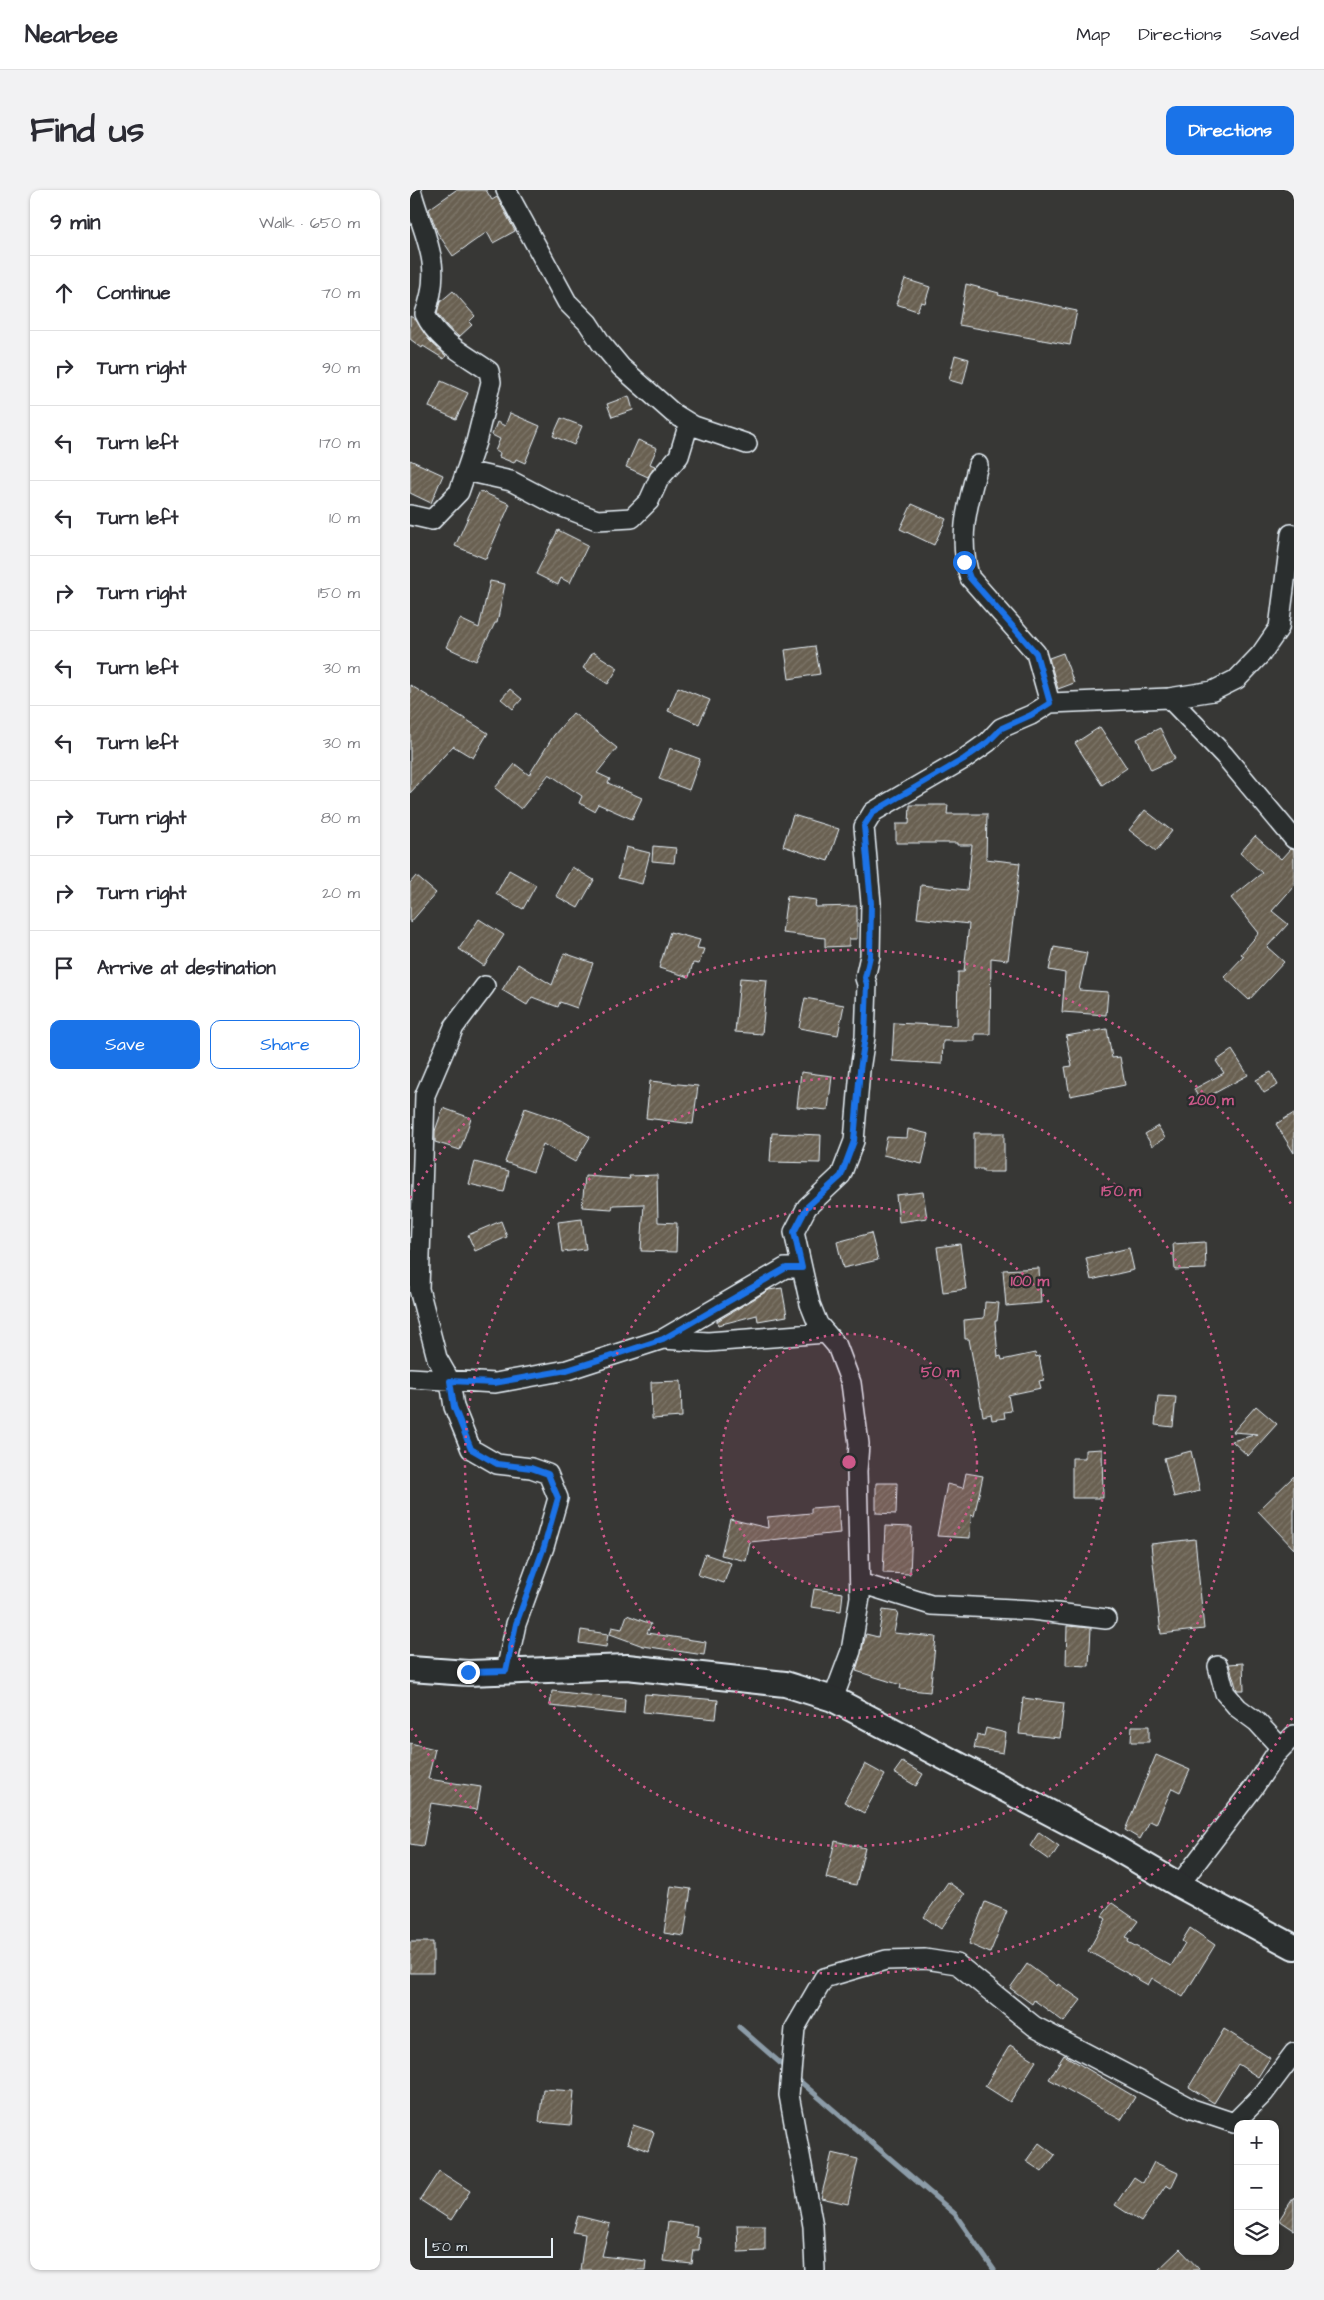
<!DOCTYPE html>
<meta charset="utf-8">
<style>
:root{--surface:#fff;--page:#f2f2f3;--text:#2b2b33;--muted:#7c7c81;--line:#e1e1e2;--accent:#1a73e8}
body{margin:0;font-family:"Architects Daughter",sans-serif;background:var(--page);color:var(--text)}
.controls{position:absolute;right:15px;bottom:15px;display:grid;overflow:hidden;border-radius:10px;box-shadow:0 1px 4px #0004}
.controls button{width:45px;height:45px;display:grid;place-items:center;padding:0;border:0;border-bottom:1px solid var(--line);background:var(--surface);color:var(--text);font:25px sans-serif}
.scale{position:absolute;left:15px;bottom:12px;width:128px;box-sizing:border-box;padding-left:5px;border:2px solid #e8f1f8;border-top:0;font-size:14px;line-height:18px;white-space:nowrap;color:#e8f1f8;-webkit-text-stroke:4px #2a2d2e;paint-order:stroke}
.stop{position:absolute;width:15px;height:15px;margin:-11px;border:4px solid #1a73e8;border-radius:50%;background:#fff}
.stop.end{background:#1a73e8;border-color:#fff;box-shadow:0 1px 5px #0008}
.list{margin:0;padding:0;list-style:none}
h2{display:flex;justify-content:space-between;align-items:center;height:65px;margin:0;padding:0 20px;font-size:21px}
h2 small{font-size:16px;font-weight:400;color:var(--muted)}
.list li{display:grid;grid-template-columns:32px 1fr auto;gap:15px;align-items:center;box-sizing:border-box;height:75px;padding:0 20px;border-top:1px solid var(--line)}
.list b{display:block;font-size:19px;white-space:nowrap}
.list em{font-size:16px;font-style:normal;color:var(--muted)}
.actions{display:flex;gap:10px;padding:15px 20px}
.actions a{flex:1;padding:11px 0;border:1px solid var(--accent);border-radius:10px;text-align:center;font-size:18px;color:var(--accent)}
.actions .main{background:var(--accent);color:#fff}
.icon{flex:none;width:28px;height:28px;fill:none;stroke:currentColor;stroke-width:2;stroke-linecap:round;stroke-linejoin:round}
.map{position:relative;flex:none;width:884px;height:2080px;overflow:hidden;border-radius:10px}
header{display:flex;align-items:center;gap:30px;box-sizing:border-box;height:70px;padding:0 25px;background:var(--surface);border-bottom:1px solid var(--line)}
header strong{font-size:24px}
nav{display:flex;gap:28px;margin-inline-start:auto;font-size:18px}
.intro{display:flex;align-items:center;justify-content:space-between;box-sizing:border-box;height:120px;padding:0 30px}
h1{margin:0;font-size:35px}
.button{padding:12px 22px;border-radius:10px;background:var(--accent);color:#fff;font-size:18px;font-weight:700}
main{display:flex;gap:30px;padding:0 30px}
aside{flex:1;background:var(--surface);border-radius:10px;box-shadow:0 1px 4px #0004}
.map>svg:first-child{display:block}
.lines{fill:none;stroke-linecap:round;stroke-linejoin:round}
.stream{stroke:#8c9ca8;stroke-width:5}
.building{fill:url(#building-hatch);stroke:#e8f1f8}
.minor-casing{stroke:#e8f1f8;stroke-width:22}
.tertiary-casing{stroke:#e8f1f8;stroke-width:28}
.minor{stroke:#2a2d2e;stroke-width:19}
.tertiary{stroke:#2a2d2e;stroke-width:24}
.route{stroke:#1a73e8;stroke-width:6}
.ring{fill:none;stroke:#cd598a;stroke-width:2.5;stroke-dasharray:2.5 5}
.centre{fill:#cd598a;stroke:#2a2d2e;stroke-width:2.5}
.ring-label{font-size:15px;text-anchor:middle;font-weight:bold;fill:#cd598a;stroke:#2a2d2e;stroke-width:4.5;stroke-linejoin:round;paint-order:stroke}
</style>
<header>
<strong>Nearbee</strong>
<nav><a>Map</a><a>Directions</a><a>Saved</a></nav>
</header>
<div class="intro"><h1>Find us</h1><a class="button">Directions</a></div>
<main>
<aside>
<h2>9 min<small>Walk · 650 m</small></h2>
<ul class="list">
<li><svg class="icon" aria-label="ahead" viewBox="0 0 24 24"><path d="M12 20V5M6 11l6-6 6 6"/></svg><div><b>Continue</b></div><em>70 m</em></li>
<li><svg class="icon" aria-label="right" viewBox="0 0 24 24"><path d="M7 20v-9h11M14 6l5 5-5 5"/></svg><div><b>Turn right</b></div><em>90 m</em></li>
<li><svg class="icon" aria-label="left" viewBox="0 0 24 24"><path d="M17 20v-9H6M10 6l-5 5 5 5"/></svg><div><b>Turn left</b></div><em>170 m</em></li>
<li><svg class="icon" aria-label="left" viewBox="0 0 24 24"><path d="M17 20v-9H6M10 6l-5 5 5 5"/></svg><div><b>Turn left</b></div><em>10 m</em></li>
<li><svg class="icon" aria-label="right" viewBox="0 0 24 24"><path d="M7 20v-9h11M14 6l5 5-5 5"/></svg><div><b>Turn right</b></div><em>150 m</em></li>
<li><svg class="icon" aria-label="left" viewBox="0 0 24 24"><path d="M17 20v-9H6M10 6l-5 5 5 5"/></svg><div><b>Turn left</b></div><em>30 m</em></li>
<li><svg class="icon" aria-label="left" viewBox="0 0 24 24"><path d="M17 20v-9H6M10 6l-5 5 5 5"/></svg><div><b>Turn left</b></div><em>30 m</em></li>
<li><svg class="icon" aria-label="right" viewBox="0 0 24 24"><path d="M7 20v-9h11M14 6l5 5-5 5"/></svg><div><b>Turn right</b></div><em>80 m</em></li>
<li><svg class="icon" aria-label="right" viewBox="0 0 24 24"><path d="M7 20v-9h11M14 6l5 5-5 5"/></svg><div><b>Turn right</b></div><em>20 m</em></li>
<li><svg class="icon" aria-label="arrive" viewBox="0 0 24 24"><path d="M6 21V4h12l-3 4 3 4H6"/></svg><div><b>Arrive at destination</b></div></li>
</ul>
<div class="actions"><a class="main">Save</a><a>Share</a></div>
</aside>
<div class="map">
<svg width="884" height="2080" viewBox="0 0 884 2080">
<defs>
<pattern id="building-hatch" width="6" height="6" patternUnits="userSpaceOnUse" patternTransform="scale(1.25)"><rect width="6" height="6" fill="#696051"/><path d="M-1 1l2-2M0 6l6-6M5 7l2-2" fill="none" stroke="#7e776b"/></pattern>
</defs>
<rect width="100%" height="100%" fill="#373735"/>
<filter id="ink" filterUnits="userSpaceOnUse"><feTurbulence type="fractalNoise" baseFrequency=".02" numOctaves="2"/><feDisplacementMap in="SourceGraphic" scale="10" xChannelSelector="R" yChannelSelector="G"/><feConvolveMatrix kernelMatrix="1 2 1 2 8 2 1 2 1" color-interpolation-filters="sRGB"/></filter>
<g filter="url(#ink)">
<g class="lines">
<!-- stream -->
<path class="stream" d="M 329,1837 L 377,1879
M 385,1887 L 545,2024 L 584,2080"/>
</g>
<!-- building -->
<path class="building" d="M 46,0 L 76,0 L 82,10 L 87,7 L 105,41 L 83,53 L 77,42 L 43,66 L 27,42 L 19,19 Z
M 495,89 L 520,97 L 515,113 L 511,112 L 507,121 L 486,114 Z
M 556,94 L 589,103 L 588,105 L 667,121 L 660,155 L 549,135 Z
M 43,101 L 65,126 L 59,132 L 62,135 L 49,147 L 36,135 L 27,123 L 30,112 Z
M 0,126 L 6,130 L 19,150 L 36,166 L 34,169 L 13,156 L 12,158 L 0,149 Z
M 545,165 L 559,169 L 553,194 L 539,190 Z
M 31,191 L 58,203 L 46,229 L 19,217 Z
M 219,206 L 223,220 L 202,227 L 197,214 Z
M 100,223 L 130,236 L 115,273 L 106,269 L 104,273 L 89,267 L 90,263 L 85,261 L 90,249 L 82,245 L 87,232 L 95,236 Z
M 151,228 L 172,236 L 164,255 L 143,246 Z
M 228,250 L 247,258 L 240,274 L 245,276 L 238,287 L 216,277 Z
M 0,270 L 33,285 L 21,313 L 0,303 Z
M 70,301 L 100,314 L 76,369 L 45,356 Z
M 502,314 L 536,329 L 524,355 L 490,339 Z
M 148,340 L 178,355 L 160,393 L 151,388 L 148,395 L 126,384 Z
M 80,391 L 95,394 L 87,433 L 85,433 L 66,471 L 36,457 L 50,429 L 69,438 Z
M 405,456 L 410,484 L 379,489 L 375,460 Z
M 183,462 L 208,478 L 198,494 L 173,478 Z
M 653,463 L 664,493 L 648,499 L 639,468 Z
M 0,495 L 78,543 L 63,568 L 43,556 L 0,603 Z
M 268,497 L 300,510 L 289,534 L 258,521 Z
M 100,499 L 112,509 L 103,519 L 91,509 Z
M 163,523 L 207,558 L 187,583 L 200,589 L 198,593 L 232,608 L 222,629 L 188,614 L 184,621 L 169,613 L 172,606 L 139,584 L 111,619 L 85,598 L 105,574 L 119,585 L 144,545 Z
M 690,537 L 717,578 L 692,595 L 665,553 Z
M 750,538 L 765,569 L 741,580 L 727,549 Z
M 260,558 L 290,569 L 279,600 L 249,589 Z
M 500,615 L 538,615 L 537,624 L 577,624 L 576,669 L 610,673 L 598,770 L 581,768 L 580,844 L 565,844 L 565,851 L 533,851 L 532,874 L 482,871 L 484,833 L 547,836 L 548,782 L 554,782 L 559,734 L 507,728 L 511,695 L 557,700 L 562,655 L 547,655 L 547,653 L 486,653 L 486,634 L 499,634 Z
M 735,620 L 762,641 L 746,661 L 719,640 Z
M 383,625 L 429,639 L 418,671 L 373,656 Z
M 845,646 L 871,669 L 880,659 L 884,660 L 884,696 L 862,721 L 878,734 L 857,757 L 874,772 L 839,810 L 814,787 L 834,766 L 831,764 L 849,743 L 821,708 L 852,683 L 830,663 Z
M 243,656 L 266,658 L 264,673 L 242,671 Z
M 216,657 L 240,663 L 232,694 L 208,688 Z
M 162,677 L 184,690 L 168,718 L 146,706 Z
M 99,680 L 126,695 L 113,719 L 86,704 Z
M 6,686 L 26,703 L 0,733 L 0,693 Z
M 377,706 L 406,710 L 405,717 L 447,716 L 447,749 L 439,749 L 439,756 L 415,757 L 415,748 L 372,743 Z
M 69,729 L 94,745 L 74,776 L 49,759 Z
M 260,742 L 290,750 L 287,758 L 294,759 L 289,774 L 283,773 L 279,787 L 249,778 Z
M 644,757 L 677,763 L 669,800 L 698,802 L 696,825 L 652,822 L 655,783 L 639,780 Z
M 154,763 L 183,773 L 167,818 L 150,812 L 148,817 L 122,807 L 117,815 L 92,800 L 108,774 L 142,795 Z
M 330,788 L 357,790 L 352,844 L 325,842 Z
M 395,808 L 434,815 L 428,845 L 389,838 Z
M 697,839 L 702,868 L 710,867 L 715,895 L 660,906 L 655,877 L 662,876 L 656,846 Z
M 822,860 L 838,885 L 790,911 L 784,899 L 814,883 L 806,871 Z
M 391,882 L 422,886 L 418,920 L 387,917 Z
M 861,882 L 868,895 L 854,903 L 846,890 Z
M 240,891 L 288,896 L 283,934 L 236,928 Z
M 33,918 L 61,928 L 50,960 L 25,952 L 25,941 Z
M 115,918 L 153,931 L 180,947 L 165,972 L 133,954 L 123,982 L 95,972 Z
M 884,923 L 884,963 L 866,934 Z
M 748,936 L 755,948 L 742,956 L 735,944 Z
M 498,939 L 519,944 L 512,974 L 473,965 L 477,947 L 497,948 Z
M 362,943 L 411,945 L 410,973 L 360,972 Z
M 564,943 L 594,943 L 594,982 L 573,982 L 573,979 L 564,979 Z
M 65,972 L 99,981 L 94,1002 L 59,994 Z
M 247,985 L 248,1032 L 267,1033 L 266,1062 L 231,1061 L 234,1014 L 203,1015 L 202,1019 L 172,1017 L 175,986 L 220,989 L 219,986 Z
M 513,1002 L 517,1028 L 489,1032 L 486,1005 Z
M 172,1029 L 176,1059 L 152,1062 L 148,1032 Z
M 91,1031 L 97,1047 L 65,1061 L 58,1045 Z
M 461,1043 L 468,1070 L 433,1078 L 427,1052 Z
M 795,1052 L 796,1079 L 765,1080 L 763,1054 Z
M 550,1054 L 556,1099 L 533,1102 L 527,1057 Z
M 719,1058 L 724,1080 L 681,1090 L 676,1068 Z
M 629,1078 L 631,1113 L 596,1116 L 593,1080 Z
M 372,1098 L 377,1126 L 348,1131 L 347,1125 L 308,1135 L 307,1131 L 359,1100 Z
M 575,1112 L 589,1113 L 587,1131 L 585,1131 L 588,1167 L 591,1166 L 592,1170 L 625,1163 L 626,1167 L 629,1166 L 634,1190 L 629,1191 L 631,1198 L 598,1205 L 601,1221 L 594,1222 L 595,1228 L 582,1230 L 581,1224 L 573,1226 L 559,1149 L 555,1149 L 554,1130 L 574,1128 Z
M 271,1191 L 272,1227 L 242,1229 L 241,1192 Z
M 748,1206 L 766,1207 L 763,1237 L 745,1235 Z
M 846,1216 L 867,1234 L 838,1266 L 822,1251 L 848,1244 L 823,1242 Z
M 692,1259 L 693,1308 L 662,1308 L 662,1268 L 675,1268 L 675,1260 Z
M 781,1261 L 790,1301 L 764,1307 L 754,1268 Z
M 556,1283 L 573,1286 L 564,1326 L 561,1325 L 560,1348 L 527,1346 L 537,1294 L 553,1298 Z
M 884,1286 L 884,1359 L 848,1321 Z
M 466,1293 L 487,1293 L 486,1324 L 466,1323 Z
M 428,1316 L 430,1343 L 340,1352 L 336,1371 L 311,1365 L 320,1329 L 358,1338 L 357,1327 L 401,1323 L 401,1318 Z
M 475,1336 L 502,1337 L 500,1384 L 473,1383 Z
M 785,1349 L 794,1439 L 751,1444 L 741,1354 Z
M 295,1364 L 321,1373 L 314,1393 L 288,1385 Z
M 404,1399 L 433,1403 L 431,1421 L 401,1417 Z
M 473,1420 L 488,1422 L 484,1443 L 526,1447 L 520,1502 L 490,1499 L 491,1495 L 446,1481 L 456,1444 L 468,1447 Z
M 217,1425 L 241,1434 L 237,1443 L 296,1452 L 294,1465 L 233,1456 L 200,1444 L 202,1437 L 212,1439 Z
M 657,1436 L 681,1438 L 679,1476 L 656,1475 Z
M 171,1440 L 198,1444 L 196,1457 L 169,1453 Z
M 833,1473 L 834,1500 L 827,1500 L 819,1474 Z
M 142,1501 L 215,1509 L 214,1524 L 140,1516 Z
M 235,1504 L 308,1510 L 306,1529 L 233,1522 Z
M 613,1508 L 654,1513 L 650,1548 L 609,1544 Z
M 722,1536 L 739,1536 L 739,1552 L 721,1552 Z
M 576,1538 L 596,1543 L 593,1563 L 564,1558 L 567,1544 L 574,1546 Z
M 0,1553 L 25,1559 L 18,1589 L 71,1597 L 67,1620 L 21,1613 L 13,1656 L 0,1654 Z
M 746,1565 L 780,1580 L 770,1602 L 762,1598 L 746,1634 L 740,1631 L 730,1649 L 715,1640 Z
M 492,1572 L 513,1584 L 506,1596 L 484,1583 Z
M 455,1574 L 475,1585 L 454,1623 L 434,1612 Z
M 629,1642 L 649,1656 L 640,1670 L 620,1656 Z
M 425,1651 L 455,1658 L 446,1695 L 416,1688 Z
M 538,1692 L 555,1704 L 531,1739 L 514,1727 Z
M 261,1696 L 281,1699 L 274,1746 L 254,1743 Z
M 575,1712 L 597,1721 L 580,1763 L 559,1754 Z
M 702,1713 L 728,1731 L 716,1747 L 719,1749 L 718,1752 L 761,1776 L 775,1753 L 772,1751 L 780,1738 L 805,1755 L 773,1807 L 742,1788 L 738,1795 L 678,1761 L 696,1729 L 692,1726 Z
M 0,1752 L 23,1752 L 23,1783 L 0,1783 Z
M 617,1774 L 647,1796 L 648,1794 L 671,1810 L 654,1832 L 624,1810 L 622,1814 L 600,1798 Z
M 814,1839 L 860,1868 L 848,1887 L 828,1874 L 804,1913 L 779,1897 Z
M 600,1855 L 626,1871 L 600,1912 L 575,1896 Z
M 654,1865 L 725,1907 L 711,1930 L 639,1889 Z
M 133,1899 L 164,1901 L 161,1935 L 129,1932 Z
M 223,1935 L 244,1942 L 238,1961 L 217,1953 Z
M 629,1953 L 645,1965 L 632,1982 L 616,1971 Z
M 422,1963 L 448,1969 L 438,2014 L 411,2008 Z
M 744,1972 L 768,1983 L 761,1998 L 756,1995 L 731,2032 L 705,2015 L 724,1987 L 733,1993 Z
M 29,1981 L 60,2001 L 41,2030 L 10,2010 Z
M 884,2007 L 884,2040 L 869,2030 Z
M 168,2026 L 200,2034 L 192,2066 L 236,2071 L 235,2080 L 170,2080 L 175,2044 L 163,2042 Z
M 258,2032 L 287,2036 L 286,2047 L 290,2048 L 289,2060 L 284,2060 L 282,2074 L 253,2071 Z
M 327,2035 L 355,2035 L 355,2061 L 328,2062 Z
M 770,2059 L 790,2080 L 748,2080 Z"/>
<g class="lines">
<!-- minor casing -->
<g class="minor-casing">
<path id="minor" d="M 96,0 L 157,112 L 178,133 L 191,153 L 211,177 L 263,223 L 284,236 L 337,254
M 568,275 C 558,313 547,349 560,388 L 626,463 L 640,513
M 56,281 L 101,291 L 145,314 L 187,330 L 222,328 L 239,311 L 249,289 L 269,266 L 279,233
M 0,325 L 22,330 L 49,302 L 66,252 L 81,192 L 79,181 C 55,164 28,152 15,124 C 34,73 14,48 1,0
M 759,508 L 814,565 L 884,649
M 75,796 L 44,837 L 15,905 L 9,1099 L 27,1168 L 40,1191 L 44,1217 L 61,1259 L 87,1274 L 121,1278 L 138,1284 L 148,1308 L 134,1357 L 106,1434 L 96,1481
M 253,1149 L 298,1152 L 416,1143
M 0,1188 L 85,1193 L 157,1180 L 253,1149 L 375,1078 L 392,1078
M 450,1393 L 521,1415 L 622,1420 L 696,1429
M 808,1476 L 815,1503 L 828,1518 L 847,1532 L 871,1558
M 423,1509 L 441,1461 L 450,1407 L 447,1281 L 449,1254 L 441,1193 L 427,1156 L 408,1134 L 400,1114 L 384,1042 L 397,1017 L 431,985 L 444,951 L 450,880 L 455,847 L 457,794 L 455,788 L 460,766 L 461,713 L 454,637 L 463,622 L 554,569 L 578,552 L 591,538 L 621,525 L 640,513 L 759,508 L 803,501 L 827,489 L 851,464 L 869,438 L 881,344
M 769,1695 L 844,1597 L 865,1565 L 884,1545
M 405,2080 L 403,2036 L 379,1905 L 385,1838 L 414,1788 L 476,1770 L 515,1769 L 547,1774 L 624,1836 L 782,1919 L 824,1933 L 854,1903 L 884,1863"/>
</g>
<!-- tertiary casing -->
<g class="tertiary-casing">
<path id="tertiary" d="M 0,1479 L 58,1483 L 217,1477 L 375,1494 L 423,1509 L 692,1650 L 769,1695 L 884,1757"/>
</g>
<!-- minor -->
<use href="#minor" class="minor"/>
<!-- tertiary -->
<use href="#tertiary" class="tertiary"/>
</g>
</g>
<g class="lines" filter="url(#ink)">
<!-- route -->
<path class="route" d="M 58,1482 L 96,1481 L 106,1434 L 134,1357 L 148,1308 L 138,1284 L 121,1278 L 87,1274 L 61,1259 L 44,1217 L 40,1191 L 84,1193 L 157,1180 L 192,1169 L 253,1149 L 376,1078 L 392,1078 L 384,1042 L 397,1017 L 431,986 L 444,951 L 450,880 L 455,847 L 457,794 L 455,788 L 460,766 L 461,713 L 454,636 L 463,622 L 554,569 L 578,552 L 592,538 L 621,525 L 640,513 L 626,463 L 560,388 L 554,372"/>
</g>
<!-- distance rings -->
<circle cx="439" cy="1272" r="128" fill="#cd598a" fill-opacity=".12"/>
<g class="ring">
<circle cx="439" cy="1272" r="128"/>
<circle cx="439" cy="1272" r="256"/>
<circle cx="439" cy="1272" r="384"/>
<path d="M882 1528A512 512 0 0 1 0 1536M0 1008A512 512 0 0 1 882 1016"/>
</g>
<circle cx="439" cy="1272" r="8" class="centre"/>
<g class="ring-label">
<text x="801" y="915">200 m</text>
<text x="711" y="1006">150 m</text>
<text x="620" y="1096">100 m</text>
<text x="530" y="1187">50 m</text>
</g>
</svg>
<div class="controls">
<button>+</button>
<button>−</button>
<button><svg class="icon" aria-label="layers" viewBox="0 0 24 24"><path d="M12 4l9 5-9 5-9-5zM3 14l9 5 9-5"/></svg></button>
</div>
<div class="scale">50 m</div>
<div class="stop" style="left:554px;top:372px"></div>
<div class="stop end" style="left:58px;top:1482px"></div>
</div>
</main>
